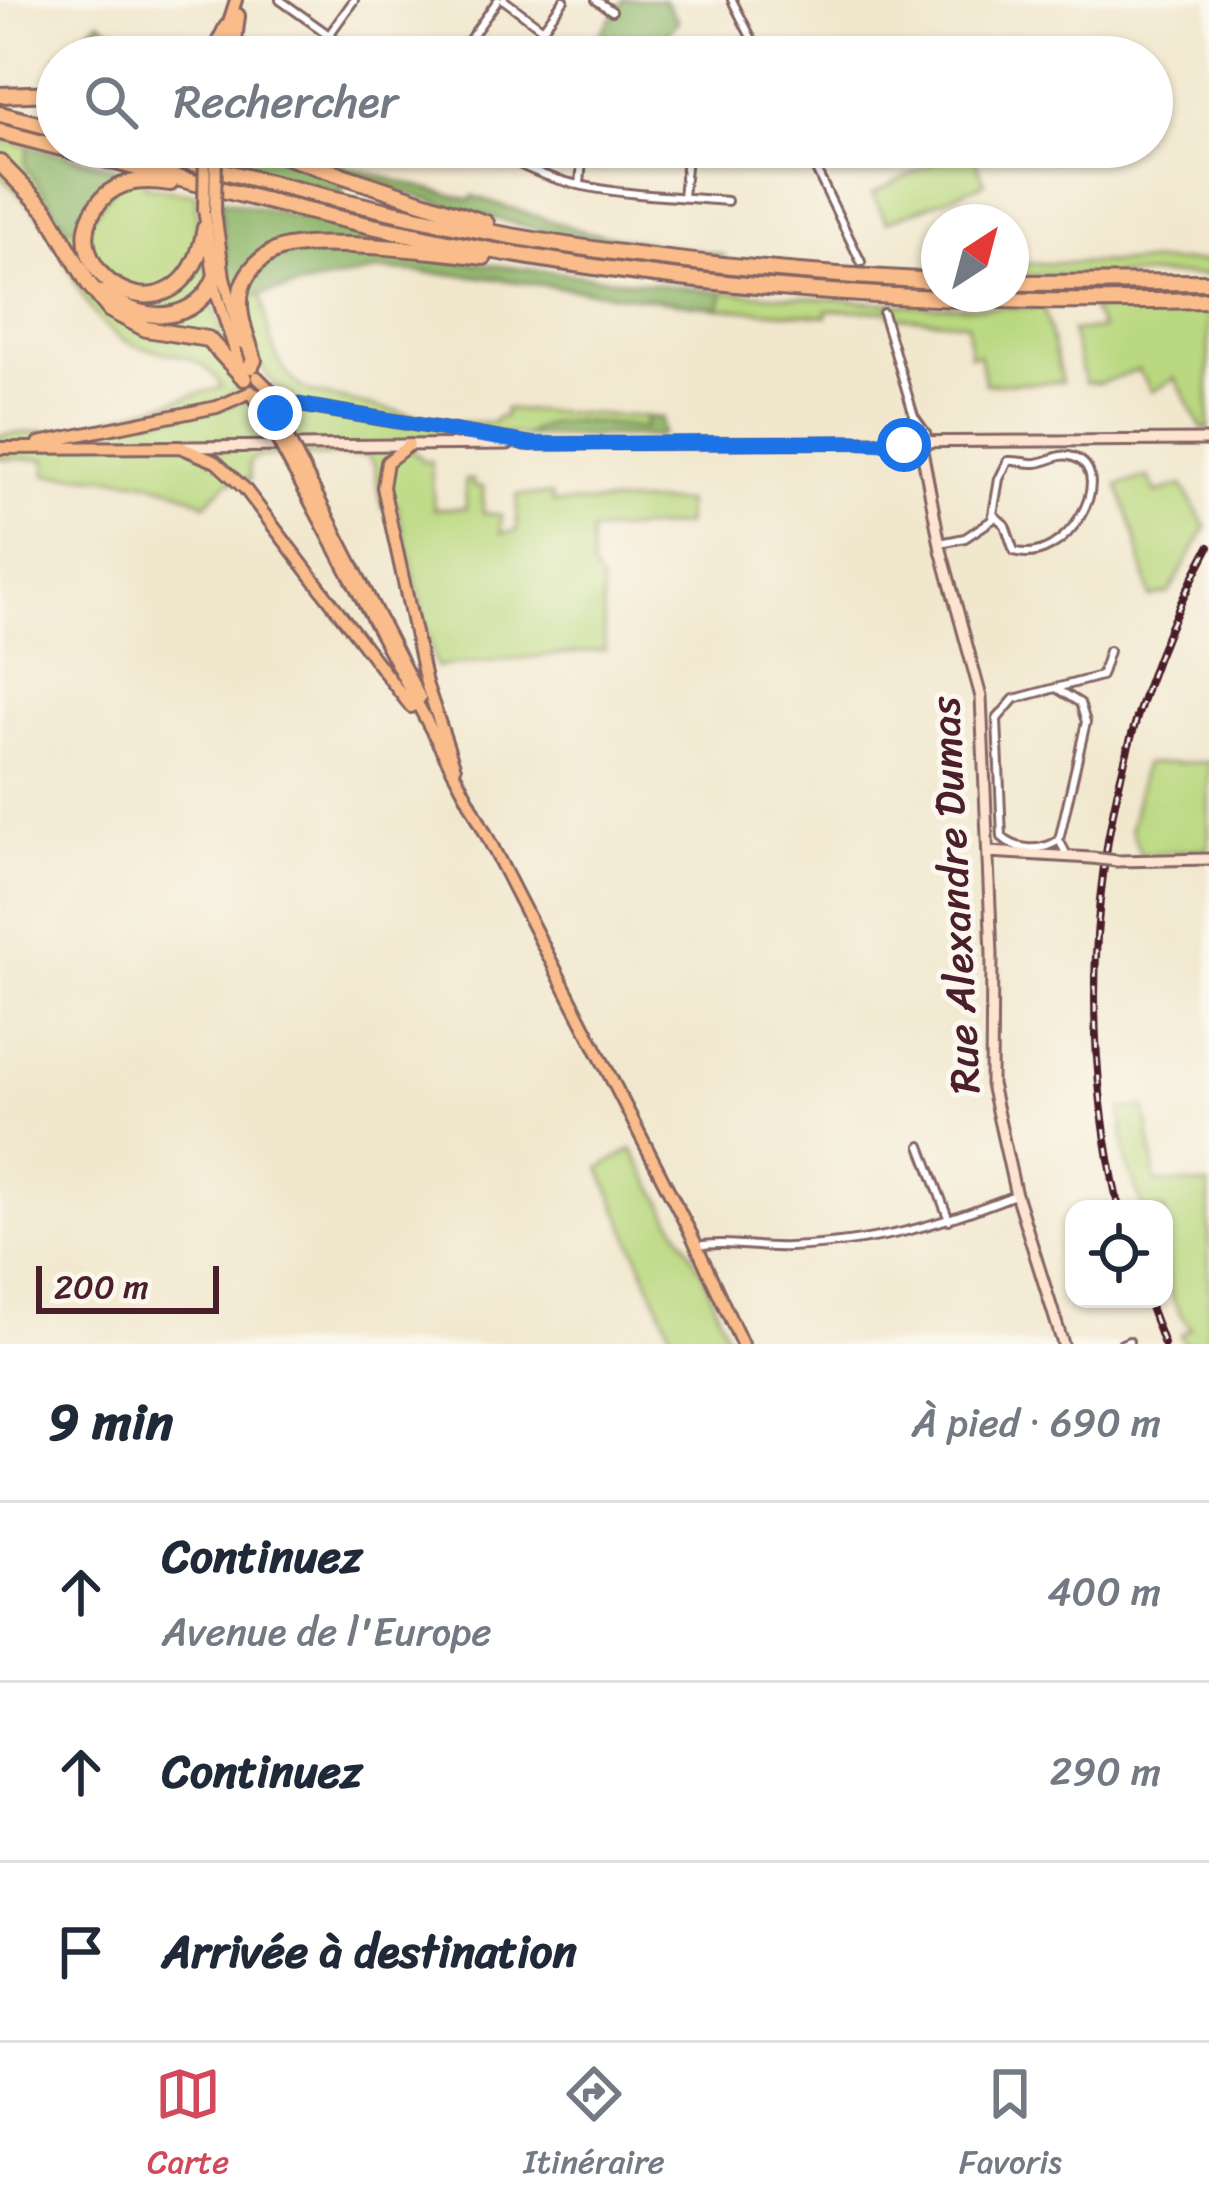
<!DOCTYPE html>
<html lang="fr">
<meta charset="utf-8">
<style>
:root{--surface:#fff;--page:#f6f6f7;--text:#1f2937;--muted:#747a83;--line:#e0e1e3;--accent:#d1495b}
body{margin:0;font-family:Sriracha,sans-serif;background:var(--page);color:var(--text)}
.controls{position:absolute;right:36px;bottom:36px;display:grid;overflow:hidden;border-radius:24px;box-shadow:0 3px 9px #0004}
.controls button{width:108px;height:108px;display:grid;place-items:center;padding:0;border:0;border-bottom:3px solid var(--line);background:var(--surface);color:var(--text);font:60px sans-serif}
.compass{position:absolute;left:921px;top:204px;width:108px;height:108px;border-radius:50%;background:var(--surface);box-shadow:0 3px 9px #0004;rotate:36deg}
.scale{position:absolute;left:36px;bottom:30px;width:183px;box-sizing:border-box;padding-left:12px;border:6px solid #4a1f2b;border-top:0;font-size:33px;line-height:42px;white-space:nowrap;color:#4a1f2b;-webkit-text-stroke:9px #fbf7ec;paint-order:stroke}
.stop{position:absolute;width:36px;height:36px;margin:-27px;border:9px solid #1a73e8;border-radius:50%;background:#fff}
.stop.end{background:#1a73e8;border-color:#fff;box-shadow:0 3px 12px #0008}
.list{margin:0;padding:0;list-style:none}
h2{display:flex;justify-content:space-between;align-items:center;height:156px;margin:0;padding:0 48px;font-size:51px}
h2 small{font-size:39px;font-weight:400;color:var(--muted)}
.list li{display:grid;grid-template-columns:78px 1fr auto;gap:36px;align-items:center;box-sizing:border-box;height:180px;padding:0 48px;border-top:3px solid var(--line)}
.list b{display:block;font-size:45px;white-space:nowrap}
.list p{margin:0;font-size:39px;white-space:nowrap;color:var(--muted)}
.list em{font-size:39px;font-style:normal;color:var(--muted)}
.icon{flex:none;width:66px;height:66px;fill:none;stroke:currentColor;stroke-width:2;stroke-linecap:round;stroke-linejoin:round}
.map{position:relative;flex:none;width:1209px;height:1344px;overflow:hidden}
.search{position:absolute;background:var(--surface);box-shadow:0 3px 9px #0004;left:36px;right:36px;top:36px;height:132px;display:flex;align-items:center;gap:30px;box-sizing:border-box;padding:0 42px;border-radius:66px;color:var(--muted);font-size:45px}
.sheet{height:696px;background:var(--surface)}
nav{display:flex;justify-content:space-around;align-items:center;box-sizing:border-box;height:168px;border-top:3px solid var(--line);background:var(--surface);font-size:33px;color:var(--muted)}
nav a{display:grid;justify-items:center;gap:6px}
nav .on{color:var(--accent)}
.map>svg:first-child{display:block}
.green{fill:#b9d87f;stroke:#827c55;stroke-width:3}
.forest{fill:#92b86e;stroke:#6e6c4c;stroke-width:3}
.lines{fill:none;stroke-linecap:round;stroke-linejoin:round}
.street-casing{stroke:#846564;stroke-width:12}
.secondary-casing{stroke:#846564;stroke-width:15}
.primary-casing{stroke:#846564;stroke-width:16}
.highway-casing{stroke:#846564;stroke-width:20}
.street{stroke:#fff;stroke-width:6}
.secondary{stroke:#fde4d0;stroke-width:9}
.primary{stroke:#f9bc8a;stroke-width:10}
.highway{stroke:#f9bc8a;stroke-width:14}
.rail-casing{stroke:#4a1f2b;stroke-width:8}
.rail{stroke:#fbf7ec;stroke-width:3;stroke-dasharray:9;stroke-linecap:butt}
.secondary-bridge-casing{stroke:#846564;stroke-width:15;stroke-linecap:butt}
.primary-bridge-casing{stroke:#846564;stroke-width:16;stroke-linecap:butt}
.secondary-bridge{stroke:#fde4d0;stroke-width:9}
.primary-bridge{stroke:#f9bc8a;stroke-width:10}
.route{stroke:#1a73e8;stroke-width:15}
.labels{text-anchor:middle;stroke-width:10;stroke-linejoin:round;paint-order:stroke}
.street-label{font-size:42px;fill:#4a1f2b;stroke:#fbf7ec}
</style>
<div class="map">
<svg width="1209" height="1344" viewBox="0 0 1209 1344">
<rect width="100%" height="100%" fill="#fbf7ec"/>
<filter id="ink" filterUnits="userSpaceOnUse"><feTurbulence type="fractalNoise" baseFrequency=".00833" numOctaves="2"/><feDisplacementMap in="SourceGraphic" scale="24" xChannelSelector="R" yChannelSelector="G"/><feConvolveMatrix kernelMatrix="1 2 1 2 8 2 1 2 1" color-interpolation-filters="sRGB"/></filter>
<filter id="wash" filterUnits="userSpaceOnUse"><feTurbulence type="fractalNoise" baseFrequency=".004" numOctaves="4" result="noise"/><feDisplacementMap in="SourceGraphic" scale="48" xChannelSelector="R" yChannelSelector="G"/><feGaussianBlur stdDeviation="2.7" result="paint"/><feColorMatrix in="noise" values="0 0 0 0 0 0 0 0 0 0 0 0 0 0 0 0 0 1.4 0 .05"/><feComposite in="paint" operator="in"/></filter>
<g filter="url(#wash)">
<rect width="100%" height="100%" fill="#f1e7cd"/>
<!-- green -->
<path class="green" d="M 0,139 L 145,177 L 145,186 L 196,194 L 197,251 L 206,257 L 213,304 L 239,387 L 227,398 L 214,403 L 112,424 L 217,410 L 248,399 C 264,413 270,437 277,456 L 256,457 L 249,462 L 250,481 L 228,482 L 205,504 C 157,475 101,476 46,475 L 46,459 L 0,459 L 0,435 L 73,429 L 222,387 C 195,341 152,362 116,335 C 80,309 72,267 51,232 C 38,210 19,193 0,176 Z
M 965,147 L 970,147 L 985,183 L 887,222 L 872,194 Z
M 1209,261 L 1209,275 L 1011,275 L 1011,264 Z
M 724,292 L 927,306 L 1044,308 L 1062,382 L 985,384 L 979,354 L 970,355 L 967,323 L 891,316 L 887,311 L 827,310 L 827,316 L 719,308 Z
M 261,293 C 268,331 272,373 310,392 L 448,423 L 494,422 L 496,418 L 504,417 L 505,409 L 645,417 L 646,428 C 612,426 551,411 526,436 L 447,426 L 445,438 L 414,440 L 414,454 L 420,456 L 422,461 L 431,461 L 434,509 L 466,508 L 465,480 L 473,480 L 473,486 L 483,487 L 483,513 L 501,515 L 501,533 L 517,531 L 517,495 L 551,495 L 553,503 L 686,502 L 685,525 L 591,532 L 592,568 L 602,584 L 605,650 L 436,667 L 397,504 L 382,508 L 374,464 L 366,455 L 306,456 L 283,415 L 291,411 L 294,399 C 256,379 247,336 246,296 Z
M 1209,308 L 1209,429 L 1202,429 L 1175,378 L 1152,392 L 1138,370 L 1101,383 L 1085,383 L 1071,331 L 1102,329 L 1091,309 Z
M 1149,477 L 1156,493 L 1182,485 L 1206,527 L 1169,593 L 1150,597 L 1135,535 L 1118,485 Z
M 1209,762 L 1209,848 L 1140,855 L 1131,828 L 1144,764 Z
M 1146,1108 L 1156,1182 L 1209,1185 L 1209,1344 L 1185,1344 L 1180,1335 L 1191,1328 C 1160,1295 1164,1251 1164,1209 L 1143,1209 L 1126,1160 L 1121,1109 Z
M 632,1149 L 703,1275 L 730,1344 L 676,1344 L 600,1168 Z"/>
<!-- forest -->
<path class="forest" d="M 624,0 L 664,0 L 678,21 L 655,49 L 666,57 L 584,57 Z
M 99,21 L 151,57 L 58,57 Z
M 29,146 L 114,168 L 117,184 L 86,225 L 68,228 L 25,165 Z
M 221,147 L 298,147 L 343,160 L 342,166 L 348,168 L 471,200 L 473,196 L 586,232 L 726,256 C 596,252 469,213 346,174 L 342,193 L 220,163 Z
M 220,200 L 400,238 L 398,254 L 724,292 L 719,308 L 474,276 L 381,270 L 249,297 L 230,286 Z
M 645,417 L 662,418 L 663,433 L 659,436 L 526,436 C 551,411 612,426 645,428 Z"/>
</g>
<g filter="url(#ink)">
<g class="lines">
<!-- street casing -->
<g class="street-casing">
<path id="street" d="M 280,0 L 360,57
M 504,0 L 543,29
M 596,0 L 612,11
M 732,0 L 761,57
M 329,35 L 354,0
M 457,57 L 498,0
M 522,57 L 564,0
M 414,147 L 430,153
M 491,147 C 559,197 646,193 727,201
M 805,147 L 861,262
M 580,185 L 583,147
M 683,197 L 688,147
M 883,313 L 914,416 L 926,433 L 928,445
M 940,543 L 965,538 L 992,520 L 999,479 L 1008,461 C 1018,460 1027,464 1036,463 C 1050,462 1058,452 1073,457 C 1120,473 1065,568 1014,551 L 1005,525 L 995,516
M 1056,688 L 1080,703 L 1086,722 L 1059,840 L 1068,857
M 1059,840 C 1042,852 1017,851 1002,837 L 997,719 L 1014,699 L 1101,676 L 1109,651
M 921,1146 L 949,1220
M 697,1246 C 726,1240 759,1249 789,1247 C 878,1243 933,1227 1015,1195
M 1122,1344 L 1129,1341"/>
</g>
<!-- secondary casing -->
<g class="secondary-casing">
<path id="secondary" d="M 920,440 L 941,550 L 981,697 L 992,954 L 991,1084 L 1015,1191 L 1063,1344
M 524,444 L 1209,440
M 183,447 L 508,444
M 988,852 L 1092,858
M 1117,861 L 1209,859"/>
</g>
<!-- primary casing -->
<g class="primary-casing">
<path id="primary" d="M 226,31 L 236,0
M 204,209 L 217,295 L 241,369
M 215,212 L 224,277 L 242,343
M 257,377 L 278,398 L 294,404 L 532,444
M 251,391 L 273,432
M 264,393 L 282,427
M 39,443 L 217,407 L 251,392 L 268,399
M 409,445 L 387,462 L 383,487 L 426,683 L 455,768
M 0,448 L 180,447 L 216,462 L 245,489 L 411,707
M 302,466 L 420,698
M 294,471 L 468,799 L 692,1236 L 742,1344"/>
</g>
<!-- highway casing -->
<g class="highway-casing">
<path id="highway" d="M 212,57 L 227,27
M 232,57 L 237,16
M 0,95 L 57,93
M 0,114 L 57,129
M 0,132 C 164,174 328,221 495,251 C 730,293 970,306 1209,300
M 128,147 C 255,179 382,213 511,236 C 653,261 795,274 939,281
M 257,147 L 486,223
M 0,163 L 46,210 L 89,284 L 110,310 L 146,329 L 208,339 L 244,378
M 170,183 C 146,179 119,179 101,200 C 41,271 183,359 205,228
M 1011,283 L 1209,282
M 105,292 C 146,331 210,321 220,260
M 251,366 L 254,360 C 247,337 235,311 242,287 C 248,269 263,255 280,249 C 313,237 444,252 484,257"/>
</g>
<!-- street -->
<use href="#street" class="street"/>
<!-- secondary -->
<use href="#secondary" class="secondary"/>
<!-- primary -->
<use href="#primary" class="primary"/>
<!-- highway -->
<use href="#highway" class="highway"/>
<!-- rail casing -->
<g class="rail-casing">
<path id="rail" d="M 1119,1209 C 1068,984 1099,749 1209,547
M 1147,1299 L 1164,1344"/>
</g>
<!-- rail -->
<use href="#rail" class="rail"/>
<!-- secondary-bridge casing -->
<g class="secondary-bridge-casing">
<path id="secondary-bridge" d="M 1092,858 L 1117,861"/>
</g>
<!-- primary-bridge casing -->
<g class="primary-bridge-casing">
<path id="primary-bridge" d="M 204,209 L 205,147
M 215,212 L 216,150
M 282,427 L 302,466
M 273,432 L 294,471"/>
</g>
<!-- secondary-bridge -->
<use href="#secondary-bridge" class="secondary-bridge"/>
<!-- primary-bridge -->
<use href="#primary-bridge" class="primary-bridge"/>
</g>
</g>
<g class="lines" filter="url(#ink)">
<!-- route -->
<path class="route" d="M 275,413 L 282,406 L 294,404 L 532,444 L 851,442 L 904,445"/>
</g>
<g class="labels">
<!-- street labels -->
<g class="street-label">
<text transform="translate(954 895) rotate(-93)" y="15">Rue Alexandre Dumas</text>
</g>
</g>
</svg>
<div class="controls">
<button><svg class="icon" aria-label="locate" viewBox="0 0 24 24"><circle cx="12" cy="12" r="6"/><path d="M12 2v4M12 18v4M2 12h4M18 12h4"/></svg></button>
</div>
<svg class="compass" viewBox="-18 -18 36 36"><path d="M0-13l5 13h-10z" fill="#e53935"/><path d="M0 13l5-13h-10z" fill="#747a83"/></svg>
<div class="scale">200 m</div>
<div class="stop" style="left:904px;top:445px"></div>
<div class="stop end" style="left:275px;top:413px"></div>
<div class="search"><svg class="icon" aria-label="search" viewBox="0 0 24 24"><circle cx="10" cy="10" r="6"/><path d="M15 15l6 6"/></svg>Rechercher</div>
</div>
<section class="sheet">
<h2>9 min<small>À pied · 690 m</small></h2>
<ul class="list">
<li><svg class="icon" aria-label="ahead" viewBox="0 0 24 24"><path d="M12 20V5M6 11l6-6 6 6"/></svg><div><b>Continuez</b><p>Avenue de l'Europe</p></div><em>400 m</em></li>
<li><svg class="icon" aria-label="ahead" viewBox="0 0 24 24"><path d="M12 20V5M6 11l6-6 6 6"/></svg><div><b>Continuez</b></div><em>290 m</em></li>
<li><svg class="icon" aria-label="arrive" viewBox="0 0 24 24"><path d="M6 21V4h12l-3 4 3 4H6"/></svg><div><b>Arrivée à destination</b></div></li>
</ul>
</section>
<nav>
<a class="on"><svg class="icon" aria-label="map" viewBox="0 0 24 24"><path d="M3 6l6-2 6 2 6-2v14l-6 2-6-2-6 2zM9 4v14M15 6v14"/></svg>Carte</a>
<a><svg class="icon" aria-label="directions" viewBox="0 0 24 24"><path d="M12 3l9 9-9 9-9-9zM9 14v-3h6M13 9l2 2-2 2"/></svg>Itinéraire</a>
<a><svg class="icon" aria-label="saved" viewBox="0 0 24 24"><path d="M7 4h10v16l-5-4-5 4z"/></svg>Favoris</a>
</nav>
